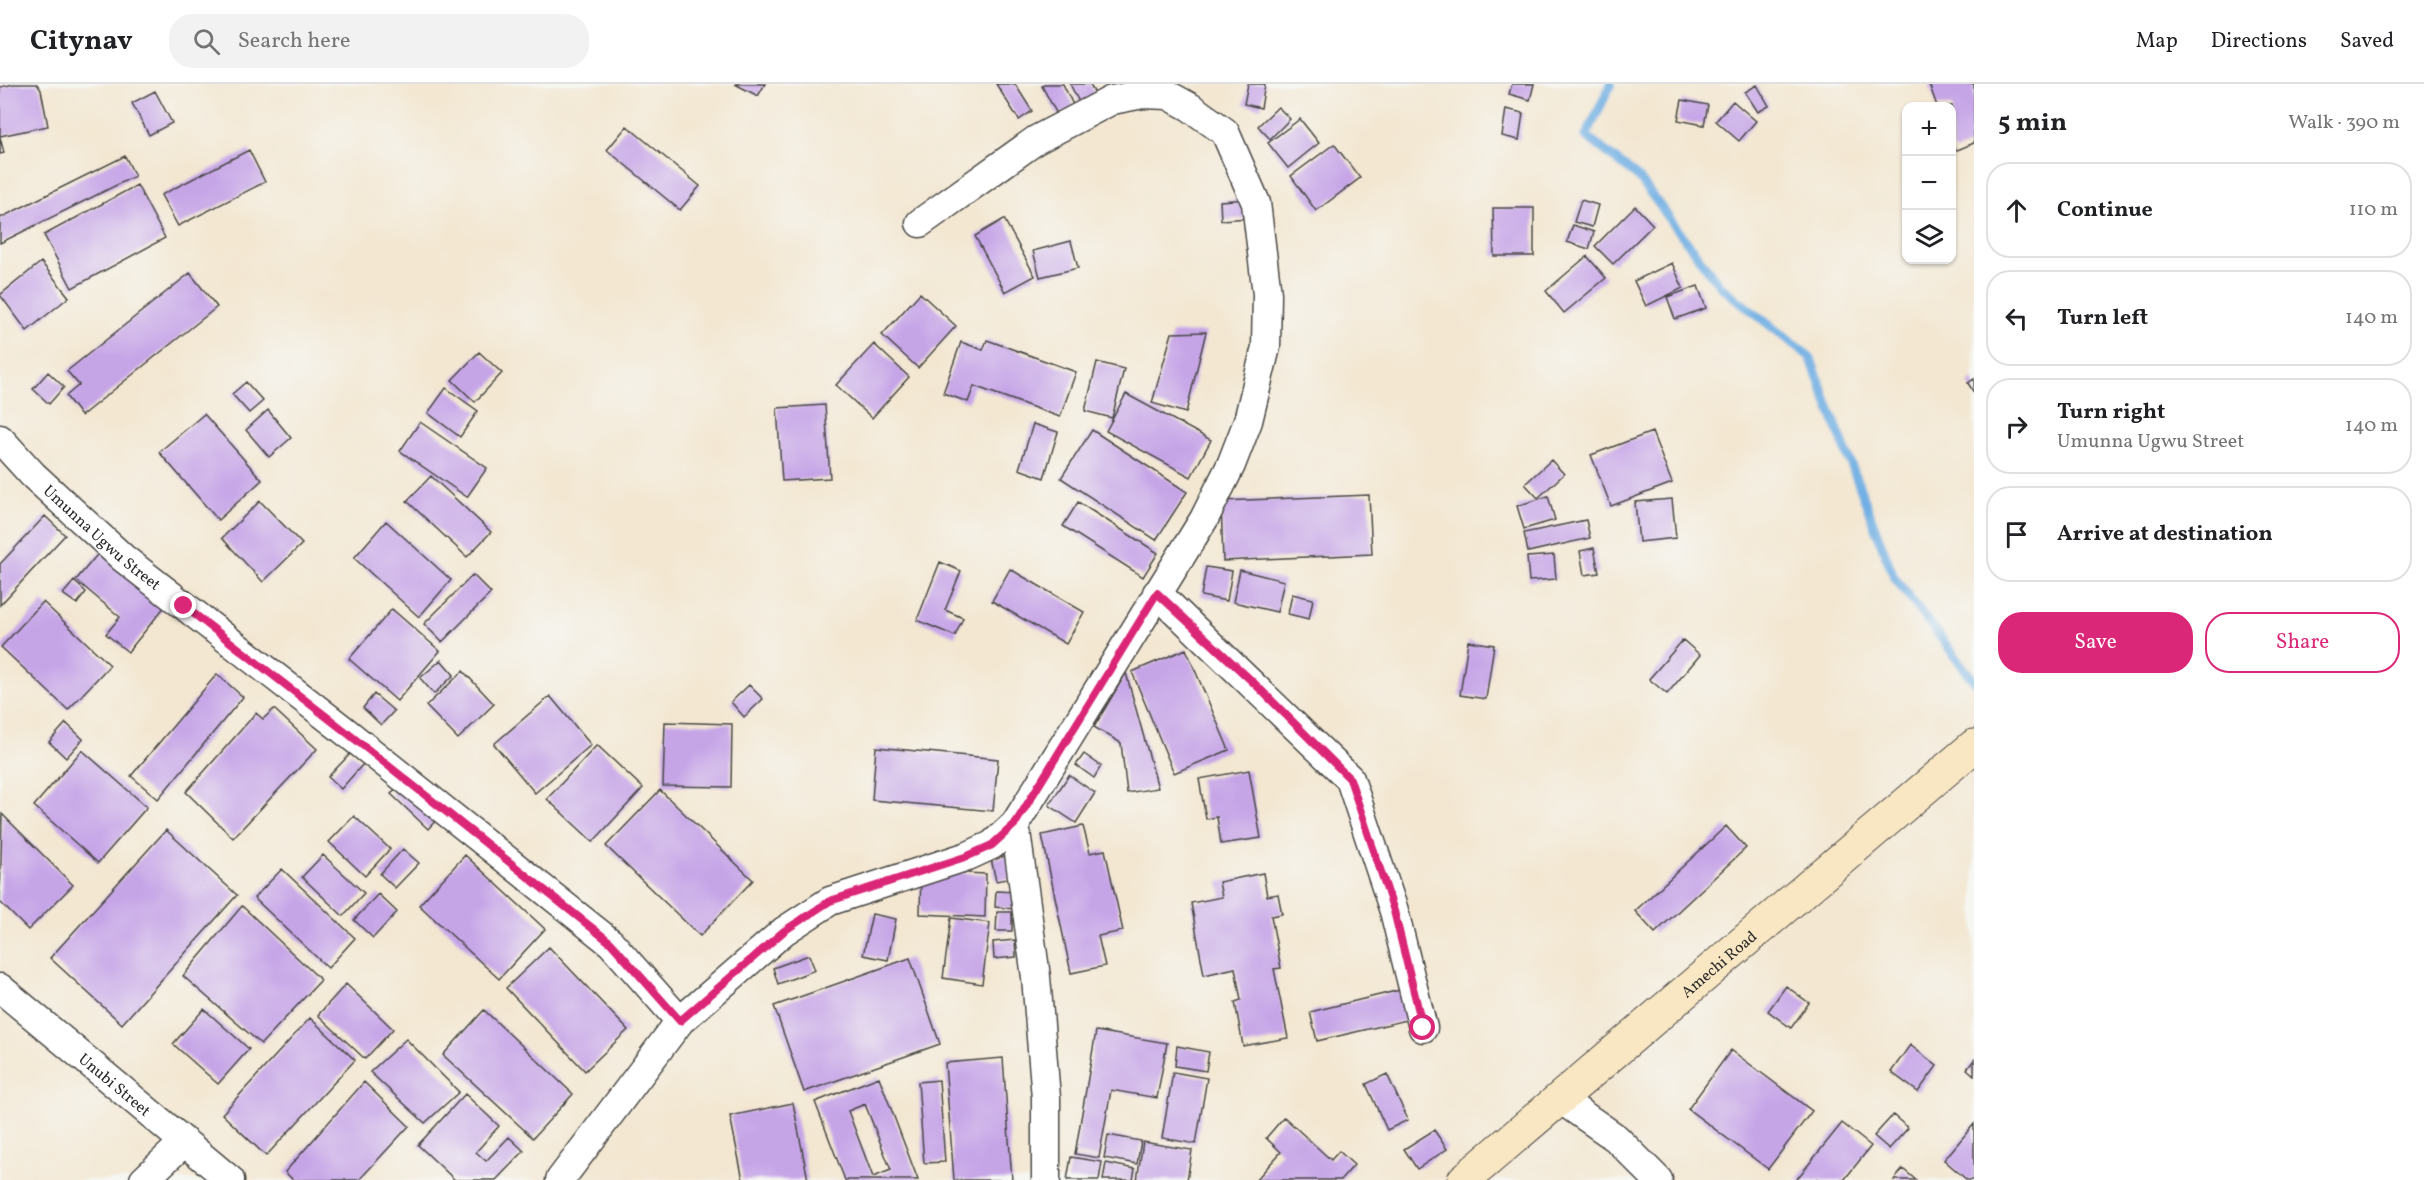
<!DOCTYPE html>
<meta charset="utf-8">
<style>
:root{--surface:#fff;--page:#f2f2f2;--text:#202124;--muted:#757577;--line:#e0e0e0;--accent:#db2777}
body{margin:0;font-family:Vollkorn,serif;background:var(--page);color:var(--text)}
.controls{position:absolute;right:18px;top:18px;display:grid;overflow:hidden;border-radius:12px;box-shadow:0 2px 4px #0004}
.controls button{width:54px;height:54px;display:grid;place-items:center;padding:0;border:0;border-bottom:2px solid var(--line);background:var(--surface);color:var(--text);font:30px sans-serif}
.stop{position:absolute;width:18px;height:18px;margin:-14px;border:4px solid #db2777;border-radius:50%;background:#fff}
.stop.end{background:#db2777;border-color:#fff;box-shadow:0 2px 6px #0008}
.list{margin:0;padding:0;list-style:none}
h2{display:flex;justify-content:space-between;align-items:center;height:78px;margin:0;padding:0 24px;font-size:26px}
h2 small{font-size:20px;font-weight:400;color:var(--muted)}
.list li{display:grid;grid-template-columns:39px 1fr auto;gap:18px;align-items:center;box-sizing:border-box;height:96px;margin:0 12px 12px;padding:0 12px;border:2px solid var(--line);border-radius:24px}
.list b{display:block;font-size:22px;white-space:nowrap}
.list p{margin:0;font-size:20px;white-space:nowrap;color:var(--muted)}
.list em{font-size:20px;font-style:normal;color:var(--muted)}
.actions{display:flex;gap:12px;padding:18px 24px}
.actions a{flex:1;padding:14px 0;border:2px solid var(--accent);border-radius:24px;text-align:center;font-size:21px;color:var(--accent)}
.actions .main{background:var(--accent);color:#fff}
.icon{flex:none;width:33px;height:33px;fill:none;stroke:currentColor;stroke-width:2;stroke-linecap:round;stroke-linejoin:round}
.map{position:relative;flex:none;width:1974px;height:1096px;overflow:hidden}
header{display:flex;align-items:center;gap:36px;box-sizing:border-box;height:84px;padding:0 30px;background:var(--surface);border-bottom:2px solid var(--line)}
header strong{font-size:28px}
nav{display:flex;gap:33px;margin-inline-start:auto;font-size:21px}
.search{width:420px;height:54px;background:var(--page);display:flex;align-items:center;gap:15px;box-sizing:border-box;padding:0 21px;border-radius:24px;color:var(--muted);font-size:22px}
main{display:flex}
aside{flex:1;background:var(--surface)}
.map>svg:first-child{display:block}
.lines{fill:none;stroke-linecap:round;stroke-linejoin:round}
.stream{stroke:#70afe3;stroke-width:9}
.building{fill:#c6a5e7;fill-rule:evenodd}
.street-casing{stroke:#494744;stroke-width:31}
.secondary-casing{stroke:#494744;stroke-width:35}
.street{stroke:#fff;stroke-width:28}
.secondary{stroke:#f9e7c3;stroke-width:33}
.route{stroke:#db2777;stroke-width:8}
.labels{text-anchor:middle;stroke-width:4.5;stroke-linejoin:round;paint-order:stroke}
.street-label{font-size:16px;fill:#2b2b2b;stroke:#f6f6f2}
</style>
<header>
<strong>Citynav</strong>
<div class="search"><svg class="icon" aria-label="search" viewBox="0 0 24 24"><circle cx="10" cy="10" r="6"/><path d="M15 15l6 6"/></svg>Search here</div>
<nav><a>Map</a><a>Directions</a><a>Saved</a></nav>
</header>
<main>
<div class="map">
<svg width="1974" height="1096" viewBox="0 0 1974 1096">
<rect width="100%" height="100%" fill="#f6f6f2"/>
<filter id="ink" filterUnits="userSpaceOnUse"><feTurbulence type="fractalNoise" baseFrequency=".0167" numOctaves="2"/><feDisplacementMap in="SourceGraphic" scale="12" xChannelSelector="R" yChannelSelector="G"/><feConvolveMatrix kernelMatrix="1 2 1 2 8 2 1 2 1" color-interpolation-filters="sRGB"/></filter>
<filter id="wash" filterUnits="userSpaceOnUse"><feTurbulence type="fractalNoise" baseFrequency=".008" numOctaves="4" result="noise"/><feDisplacementMap in="SourceGraphic" scale="24" xChannelSelector="R" yChannelSelector="G"/><feGaussianBlur stdDeviation="1.35" result="paint"/><feColorMatrix in="noise" values="0 0 0 0 0 0 0 0 0 0 0 0 0 0 0 0 0 1.4 0 .05"/><feComposite in="paint" operator="in"/></filter>
<g filter="url(#wash)">
<rect width="100%" height="100%" fill="#f3e7d2"/>
<g class="lines">
<!-- stream -->
<path class="stream" d="M 1611,0 L 1586,52 L 1639,94 L 1720,202 L 1810,273 L 1894,493 L 1974,597"/>
</g>
<g id="blocks">
<!-- building -->
<path class="building" d="M 14,0 L 37,0 L 41,6 L 48,42 L 0,52 L 0,3 Z
M 735,0 L 765,0 L 758,12 Z
M 996,0 L 1015,0 L 1032,27 L 1019,36 Z
M 1046,0 L 1063,0 L 1074,23 L 1058,32 L 1042,2 Z
M 1070,0 L 1090,0 L 1096,12 L 1080,20 Z
M 1248,0 L 1265,0 L 1261,24 L 1244,20 Z
M 1512,0 L 1534,0 L 1530,16 L 1509,10 Z
M 1929,0 L 1974,0 L 1974,59 L 1955,67 L 1952,58 L 1952,22 L 1937,22 Z
M 1757,1 L 1769,22 L 1758,28 L 1745,8 Z
M 155,7 L 172,39 L 149,51 L 132,19 Z
M 1682,16 L 1708,21 L 1704,41 L 1678,36 Z
M 1733,17 L 1756,37 L 1739,57 L 1716,37 Z
M 1278,23 L 1290,35 L 1270,55 L 1258,42 Z
M 1506,25 L 1523,29 L 1519,56 L 1502,52 Z
M 1300,35 L 1319,59 L 1288,84 L 1268,59 Z
M 627,42 L 700,102 L 680,126 L 607,66 Z
M 0,53 L 4,69 L 0,70 Z
M 1334,60 L 1360,94 L 1316,127 L 1291,92 Z
M 249,66 L 265,98 L 178,142 L 161,111 Z
M 125,72 L 135,92 L 0,159 L 0,134 Z
M 137,101 L 165,154 L 72,204 L 44,151 Z
M 1248,115 L 1249,134 L 1221,136 L 1220,117 Z
M 1581,116 L 1598,121 L 1592,143 L 1574,138 Z
M 1635,122 L 1653,141 L 1613,180 L 1595,162 Z
M 1493,124 L 1534,124 L 1534,172 L 1494,172 Z
M 1004,135 L 1035,192 L 1005,208 L 975,152 Z
M 1573,141 L 1594,148 L 1589,165 L 1567,158 Z
M 1071,157 L 1078,184 L 1040,193 L 1033,167 Z
M 1587,172 L 1606,194 L 1564,229 L 1546,207 Z
M 41,178 L 69,213 L 27,247 L 0,211 Z
M 1672,179 L 1683,204 L 1646,222 L 1634,197 Z
M 190,189 L 217,223 L 81,332 L 66,312 L 79,301 L 67,287 Z
M 1698,202 L 1706,224 L 1675,235 L 1667,213 Z
M 920,209 L 956,242 L 918,284 L 882,251 Z
M 1206,248 L 1186,329 L 1152,319 L 1172,249 Z
M 987,256 L 1076,288 L 1060,333 L 974,302 L 968,318 L 943,309 L 961,258 L 983,266 Z
M 874,260 L 909,293 L 872,334 L 836,301 Z
M 479,268 L 502,289 L 475,318 L 452,296 Z
M 1097,278 L 1124,285 L 1112,334 L 1085,327 Z
M 48,288 L 64,303 L 49,320 L 33,305 Z
M 1974,295 L 1974,309 L 1968,299 Z
M 246,298 L 263,317 L 249,329 L 232,310 Z
M 446,304 L 478,327 L 460,353 L 428,329 Z
M 1126,310 L 1211,356 L 1191,393 L 1106,347 Z
M 825,321 L 830,394 L 782,397 L 777,324 Z
M 268,326 L 291,354 L 269,373 L 246,346 Z
M 204,330 L 262,396 L 218,436 L 159,368 Z
M 420,338 L 487,384 L 467,413 L 400,367 Z
M 1033,340 L 1058,348 L 1044,394 L 1019,385 Z
M 1092,346 L 1187,408 L 1156,456 L 1061,394 Z
M 1652,348 L 1672,399 L 1611,422 L 1591,371 Z
M 1551,376 L 1564,390 L 1538,414 L 1525,400 Z
M 431,392 L 491,448 L 467,473 L 407,417 Z
M 1369,411 L 1372,470 L 1223,477 L 1221,417 Z
M 1548,412 L 1555,436 L 1524,445 L 1517,422 Z
M 1672,415 L 1676,454 L 1639,458 L 1635,418 Z
M 260,417 L 302,460 L 263,498 L 222,454 Z
M 1078,418 L 1158,469 L 1143,493 L 1063,442 Z
M 45,432 L 65,451 L 0,521 L 0,480 Z
M 1586,436 L 1590,454 L 1528,468 L 1524,449 Z
M 386,437 L 451,496 L 419,533 L 354,474 Z
M 1594,464 L 1599,489 L 1584,491 L 1580,467 Z
M 101,466 L 166,521 L 128,568 L 106,550 L 120,533 L 76,496 Z
M 1554,471 L 1556,495 L 1529,497 L 1527,473 Z
M 940,478 L 961,487 L 945,526 L 963,534 L 955,552 L 917,536 Z
M 1206,483 L 1232,487 L 1227,517 L 1201,512 Z
M 1010,485 L 1084,528 L 1066,560 L 992,517 Z
M 1240,486 L 1284,497 L 1277,528 L 1233,518 Z
M 473,491 L 491,509 L 442,558 L 424,540 Z
M 74,497 L 86,508 L 77,520 L 63,510 Z
M 1292,510 L 1313,515 L 1309,535 L 1288,530 Z
M 43,518 L 110,581 L 68,626 L 1,563 Z
M 392,525 L 440,567 L 397,617 L 349,575 Z
M 1683,556 L 1700,571 L 1667,610 L 1649,595 Z
M 1468,557 L 1494,561 L 1486,615 L 1460,611 Z
M 1186,565 L 1229,666 L 1174,689 L 1132,588 Z
M 441,576 L 454,591 L 434,610 L 420,594 Z
M 463,587 L 494,620 L 458,655 L 426,622 Z
M 1126,589 L 1158,704 L 1127,709 L 1121,659 L 1094,643 Z
M 217,590 L 243,613 L 158,715 L 131,692 Z
M 749,601 L 763,615 L 744,633 L 731,618 Z
M 374,610 L 394,627 L 381,641 L 363,624 Z
M 550,612 L 591,661 L 535,709 L 494,660 Z
M 274,625 L 317,665 L 233,754 L 186,708 L 256,629 L 263,635 Z
M 665,638 L 732,640 L 731,703 L 663,702 Z
M 66,639 L 83,655 L 66,674 L 49,658 Z
M 597,661 L 643,704 L 593,758 L 547,715 Z
M 876,663 L 998,675 L 993,727 L 872,716 Z
M 82,666 L 147,723 L 98,779 L 34,722 Z
M 351,669 L 363,680 L 341,705 L 328,693 Z
M 1084,670 L 1101,682 L 1094,694 L 1076,681 Z
M 1249,686 L 1261,754 L 1221,760 L 1217,733 L 1206,735 L 1199,695 Z
M 1069,691 L 1095,709 L 1076,739 L 1049,721 Z
M 402,697 L 440,732 L 428,745 L 391,710 Z
M 660,706 L 753,796 L 700,852 L 606,762 Z
M 2,730 L 73,801 L 28,846 L 0,818 Z
M 354,732 L 390,765 L 365,792 L 329,758 Z
M 1083,742 L 1090,769 L 1105,766 L 1123,847 L 1098,852 L 1105,882 L 1071,889 L 1042,751 Z
M 1726,742 L 1746,764 L 1655,849 L 1635,827 Z
M 166,746 L 237,811 L 122,940 L 50,874 Z
M 403,765 L 419,779 L 395,804 L 380,790 Z
M 323,771 L 364,809 L 343,832 L 302,793 Z
M 465,771 L 545,845 L 499,895 L 419,821 Z
M 1008,772 L 1013,794 L 996,797 L 991,775 Z
M 282,785 L 355,854 L 328,884 L 254,814 Z
M 921,787 L 986,790 L 985,833 L 920,830 Z
M 1263,789 L 1267,812 L 1278,810 L 1282,830 L 1271,832 L 1281,884 L 1274,885 L 1288,954 L 1243,962 L 1235,918 L 1241,916 L 1235,884 L 1204,891 L 1191,819 L 1222,813 L 1219,798 Z
M 996,807 L 1015,808 L 1014,825 L 995,823 Z
M 378,810 L 397,828 L 373,854 L 354,836 Z
M 242,822 L 321,896 L 261,960 L 183,892 Z
M 997,828 L 1012,828 L 1012,847 L 996,847 Z
M 872,830 L 896,835 L 888,876 L 863,871 Z
M 951,834 L 990,839 L 982,900 L 943,894 Z
M 1015,856 L 1016,873 L 994,875 L 993,858 Z
M 549,863 L 628,946 L 585,987 L 506,904 Z
M 809,871 L 815,886 L 778,900 L 773,884 Z
M 910,874 L 940,960 L 804,1008 L 774,922 Z
M 346,900 L 393,945 L 365,975 L 318,931 Z
M 1786,902 L 1809,919 L 1791,944 L 1768,927 Z
M 1400,906 L 1407,936 L 1317,957 L 1310,928 Z
M 204,925 L 249,965 L 218,1000 L 173,960 Z
M 484,926 L 573,1010 L 533,1054 L 443,971 Z
M 310,934 L 355,976 L 266,1072 L 222,1030 Z
M 1096,947 L 1167,959 L 1157,1014 L 1111,1006 L 1099,1074 L 1075,1070 Z
M 406,955 L 459,1008 L 425,1039 L 370,988 Z
M 1910,961 L 1937,982 L 1918,1008 L 1891,988 Z
M 1177,962 L 1209,968 L 1206,987 L 1175,982 Z
M 1731,966 L 1812,1027 L 1768,1085 L 1688,1025 Z
M 1003,974 L 1012,1096 L 954,1096 L 945,979 Z
M 1974,976 L 1974,991 L 1967,985 Z
M 1173,988 L 1207,994 L 1196,1060 L 1162,1054 Z
M 1387,990 L 1408,1036 L 1387,1046 L 1366,1000 Z
M 879,993 L 918,1096 L 845,1096 L 815,1018 ZM 865,1020 L 891,1086 L 873,1093 L 848,1027 Z
M 939,996 L 945,1078 L 924,1079 L 918,998 Z
M 364,998 L 409,1042 L 359,1096 L 293,1096 L 285,1088 Z
M 465,1010 L 499,1042 L 476,1068 L 486,1077 L 509,1053 L 524,1067 L 496,1096 L 455,1096 L 418,1061 Z
M 793,1019 L 808,1096 L 743,1096 L 730,1032 Z
M 1893,1031 L 1908,1044 L 1889,1065 L 1874,1052 Z
M 1284,1033 L 1331,1076 L 1339,1067 L 1354,1081 L 1341,1096 L 1256,1096 L 1281,1068 L 1266,1054 Z
M 1842,1039 L 1871,1062 L 1844,1096 L 1796,1096 Z
M 1974,1040 L 1974,1096 L 1967,1096 L 1944,1076 Z
M 1434,1046 L 1447,1065 L 1417,1085 L 1404,1065 Z
M 1108,1051 L 1141,1057 L 1137,1080 L 1104,1074 Z
M 1143,1058 L 1192,1066 L 1187,1096 L 1137,1096 Z
M 1071,1073 L 1102,1078 L 1099,1096 L 1067,1096 Z
M 1106,1079 L 1135,1085 L 1133,1096 L 1103,1096 Z
M 1903,1085 L 1916,1096 L 1894,1096 Z"/>
</g>
</g>
<g filter="url(#ink)">
<use href="#blocks" fill-opacity="0" stroke="#494744" stroke-width="1.5"/>
<g class="lines">
<!-- street casing -->
<g class="street-casing">
<g id="street">
<path id="s1" d="M 0,355 L 33,391 L 123,474 L 341,644 L 611,859 L 680,937"/>
<path d="M 1157,509 L 1350,695 L 1394,827 L 1423,944"/>
<path d="M 1015,740 L 1036,893 L 1046,1014 L 1046,1096"/>
<path id="s2" d="M 0,904 L 230,1096"/>
<path d="M 1560,1015 L 1616,1054 L 1658,1096"/>
<path d="M 144,1096 L 184,1058"/>
<path d="M 560,1096 L 680,937 L 784,847 L 830,817 L 968,772 L 992,761 L 1015,740 L 1204,435 L 1231,381 L 1248,337 L 1266,263 L 1267,210 L 1256,119 L 1225,48 L 1190,23 L 1168,11 L 1143,10 L 1112,16 L 1036,56 L 920,139"/>
</g>
</g>
<!-- secondary casing -->
<g class="secondary-casing">
<g id="secondary">
<path id="s3" d="M 1464,1096 L 1974,662"/>
</g>
</g>
<!-- street -->
<use href="#street" class="street"/>
<!-- secondary -->
<use href="#secondary" class="secondary"/>
</g>
</g>
<g class="lines" filter="url(#ink)">
<!-- route -->
<path class="route" d="M 184,522 L 341,644 L 611,859 L 680,937 L 784,847 L 830,817 L 968,772 L 992,761 L 1015,740 L 1157,509 L 1255,600 L 1350,695 L 1394,827 L 1423,944"/>
</g>
<g class="labels">
<!-- street labels -->
<g class="street-label">
<text dy="6" stroke="none"><textPath href="#s1" startOffset="142">Umunna Ugwu Street</textPath></text>
<text dy="6" stroke="none"><textPath href="#s3" startOffset="334">Amechi Road</textPath></text>
<text dy="6" stroke="none"><textPath href="#s2" startOffset="150">Unubi Street</textPath></text>
</g>
</g>
</svg>
<div class="controls">
<button>+</button>
<button>−</button>
<button><svg class="icon" aria-label="layers" viewBox="0 0 24 24"><path d="M12 4l9 5-9 5-9-5zM3 14l9 5 9-5"/></svg></button>
</div>
<div class="stop" style="left:1423px;top:944px"></div>
<div class="stop end" style="left:184px;top:522px"></div>
</div>
<aside>
<h2>5 min<small>Walk · 390 m</small></h2>
<ul class="list">
<li><svg class="icon" aria-label="ahead" viewBox="0 0 24 24"><path d="M12 20V5M6 11l6-6 6 6"/></svg><div><b>Continue</b></div><em>110 m</em></li>
<li><svg class="icon" aria-label="left" viewBox="0 0 24 24"><path d="M17 20v-9H6M10 6l-5 5 5 5"/></svg><div><b>Turn left</b></div><em>140 m</em></li>
<li><svg class="icon" aria-label="right" viewBox="0 0 24 24"><path d="M7 20v-9h11M14 6l5 5-5 5"/></svg><div><b>Turn right</b><p>Umunna Ugwu Street</p></div><em>140 m</em></li>
<li><svg class="icon" aria-label="arrive" viewBox="0 0 24 24"><path d="M6 21V4h12l-3 4 3 4H6"/></svg><div><b>Arrive at destination</b></div></li>
</ul>
<div class="actions"><a class="main">Save</a><a>Share</a></div>
</aside>
</main>
